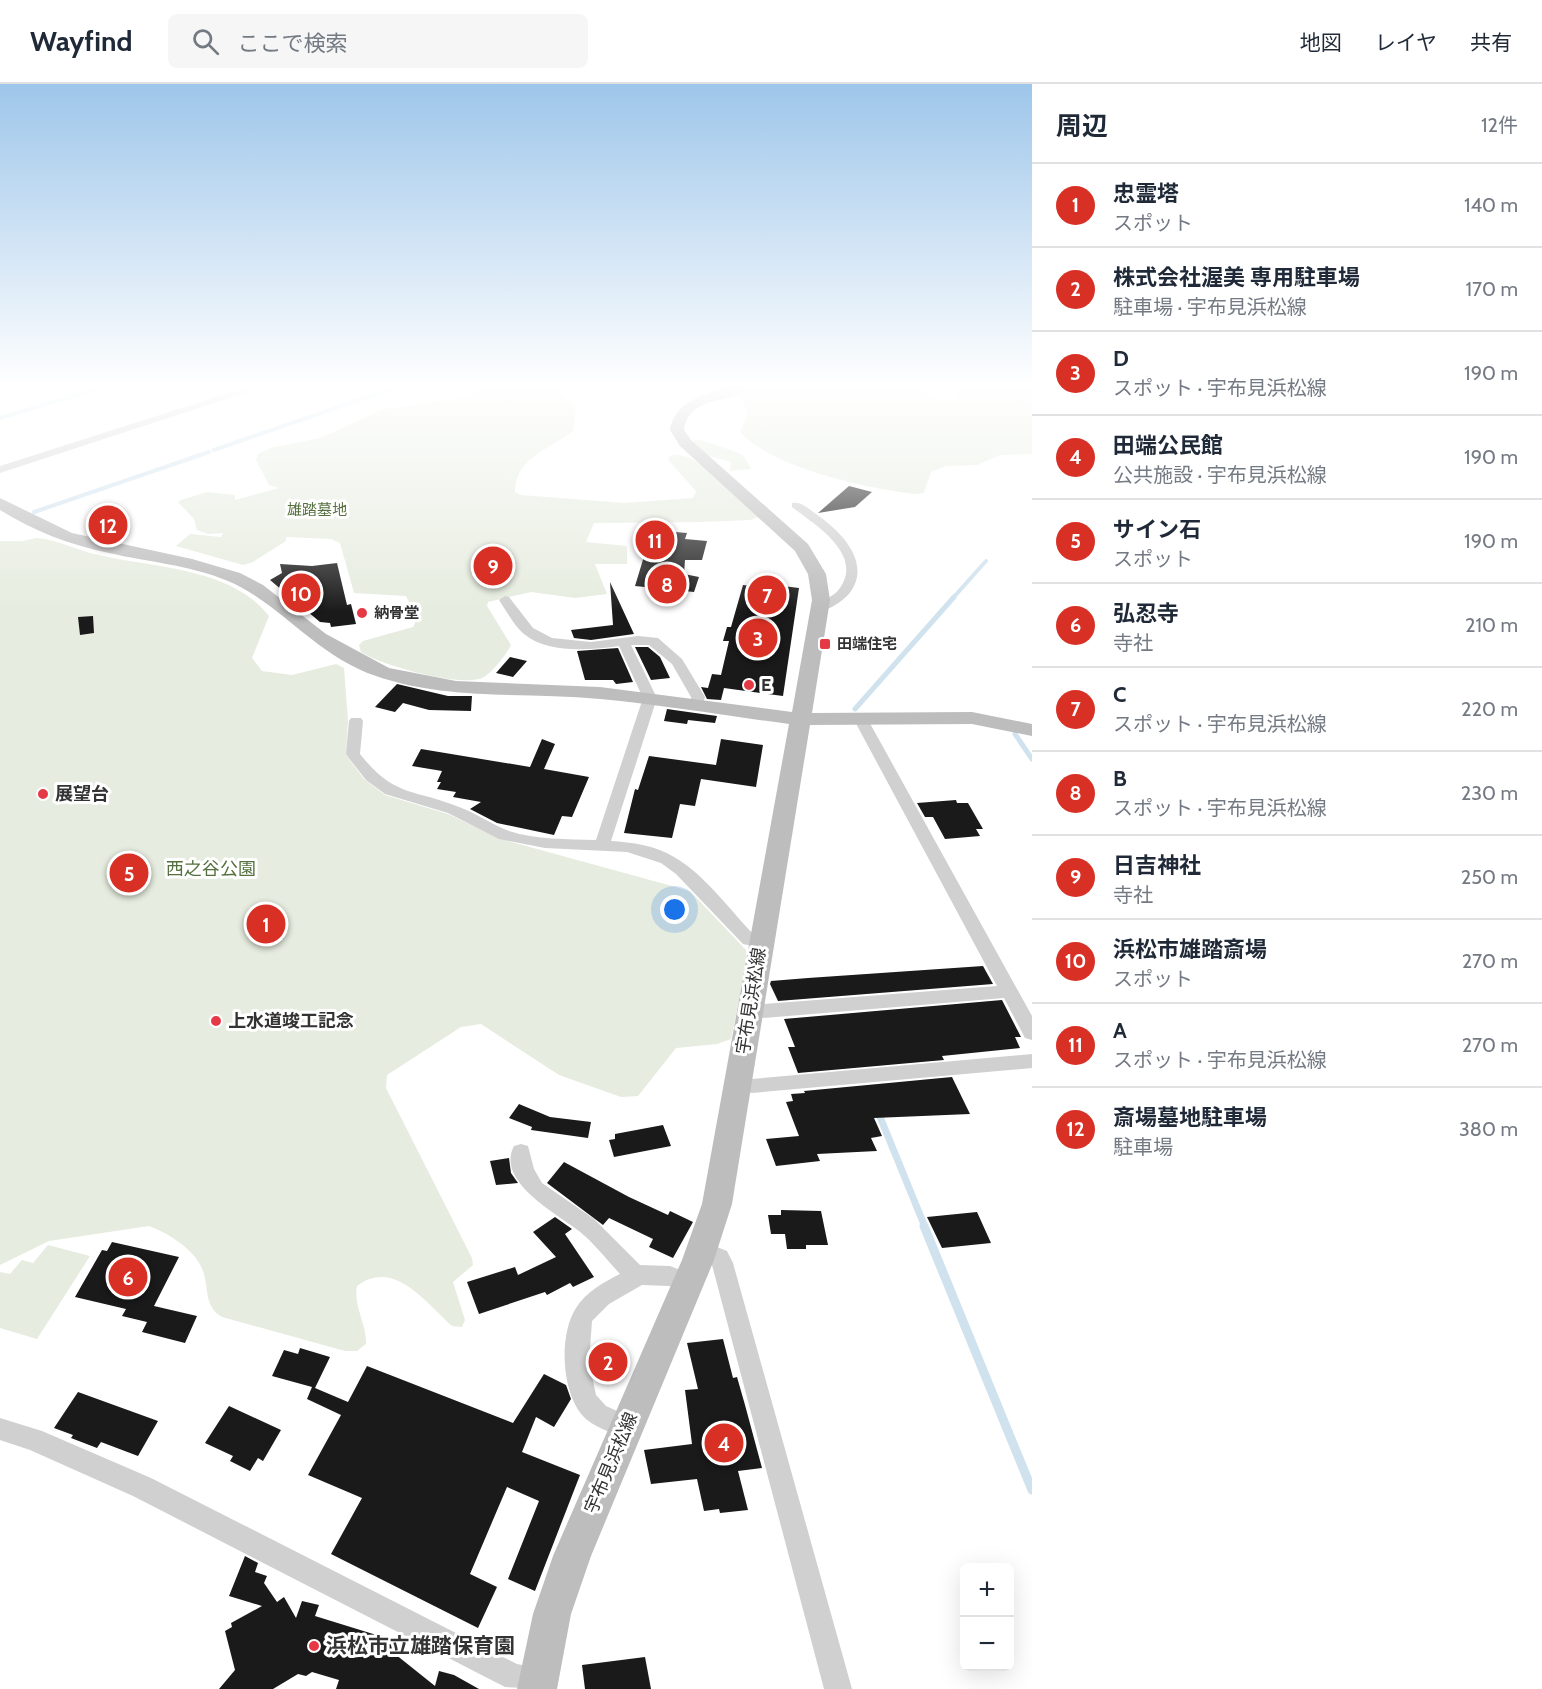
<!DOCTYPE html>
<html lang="ja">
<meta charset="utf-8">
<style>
:root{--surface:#fff;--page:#f6f6f7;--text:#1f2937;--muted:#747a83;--line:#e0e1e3;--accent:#d93025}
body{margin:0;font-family:Cabin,"Noto Sans JP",sans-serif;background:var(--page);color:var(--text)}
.controls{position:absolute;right:18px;bottom:18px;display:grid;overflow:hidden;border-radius:9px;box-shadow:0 6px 24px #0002}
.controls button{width:54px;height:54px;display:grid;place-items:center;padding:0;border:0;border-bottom:2px solid var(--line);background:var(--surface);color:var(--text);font:30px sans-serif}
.you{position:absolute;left:675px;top:826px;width:21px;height:21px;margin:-15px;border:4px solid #fff;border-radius:50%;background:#1a73e8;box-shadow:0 0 0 9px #1a73e833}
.badge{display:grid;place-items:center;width:39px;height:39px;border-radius:50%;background:var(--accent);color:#fff;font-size:20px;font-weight:700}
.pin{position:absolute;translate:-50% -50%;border:3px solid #fff;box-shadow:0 2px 6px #0006}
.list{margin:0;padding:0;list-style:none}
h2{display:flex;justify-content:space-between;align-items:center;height:78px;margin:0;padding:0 24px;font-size:26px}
h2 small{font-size:20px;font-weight:400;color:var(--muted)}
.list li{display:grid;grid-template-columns:39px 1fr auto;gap:18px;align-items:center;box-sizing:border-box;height:84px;padding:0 24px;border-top:2px solid var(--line)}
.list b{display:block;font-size:22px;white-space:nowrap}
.list p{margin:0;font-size:20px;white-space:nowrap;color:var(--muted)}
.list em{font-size:20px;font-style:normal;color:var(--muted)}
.icon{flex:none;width:33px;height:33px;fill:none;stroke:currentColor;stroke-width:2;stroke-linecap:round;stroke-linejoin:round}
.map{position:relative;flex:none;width:1032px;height:1605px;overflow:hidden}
header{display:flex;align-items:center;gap:36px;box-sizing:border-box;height:84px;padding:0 30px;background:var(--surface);border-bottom:2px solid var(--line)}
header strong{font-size:28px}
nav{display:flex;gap:33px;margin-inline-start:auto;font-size:21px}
.search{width:420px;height:54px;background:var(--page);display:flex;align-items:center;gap:15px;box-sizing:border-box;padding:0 21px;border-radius:9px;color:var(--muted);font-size:22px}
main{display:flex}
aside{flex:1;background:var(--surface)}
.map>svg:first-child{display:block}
.green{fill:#e6ecdf}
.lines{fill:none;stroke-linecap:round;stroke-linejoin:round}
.stream-far3{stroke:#cfe2ee;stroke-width:4}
.stream-far2{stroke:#cfe2ee;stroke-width:5}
.stream-far1{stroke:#cfe2ee;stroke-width:7}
.stream{stroke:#cfe2ee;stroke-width:9}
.building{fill:#1a1a1a}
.street{fill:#d0d0d0;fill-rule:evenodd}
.secondary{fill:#bdbdbd;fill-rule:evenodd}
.poi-dot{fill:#e63946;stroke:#fff;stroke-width:2}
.labels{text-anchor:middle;stroke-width:6;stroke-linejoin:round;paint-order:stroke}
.far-park-label{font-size:15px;fill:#56703f;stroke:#fff}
.far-poi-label{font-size:15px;font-weight:bold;fill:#333;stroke:#fff;text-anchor:start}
.poi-label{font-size:18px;font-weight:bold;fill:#333;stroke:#fff;text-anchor:start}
.park-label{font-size:18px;fill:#56703f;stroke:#fff}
.street-label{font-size:18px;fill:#333;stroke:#fff}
.near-poi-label{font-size:21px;font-weight:bold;fill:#333;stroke:#fff;text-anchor:start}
</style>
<header>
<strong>Wayfind</strong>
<div class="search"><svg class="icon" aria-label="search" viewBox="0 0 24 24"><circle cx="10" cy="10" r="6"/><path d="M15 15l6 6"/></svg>ここで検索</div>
<nav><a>地図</a><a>レイヤ</a><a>共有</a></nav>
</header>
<main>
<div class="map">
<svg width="1032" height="1605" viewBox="0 0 1032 1605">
<rect width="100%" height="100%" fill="#fff"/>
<!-- green -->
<path class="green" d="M 477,303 L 556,303 L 576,325 L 573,347 C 551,365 515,373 515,408 L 521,411 L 624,419 L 693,414 L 696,407 L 669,377 L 668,374 C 688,356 743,419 758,433 L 750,436 L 700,438 L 594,439 L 586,458 L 627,462 L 627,480 L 595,480 L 607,510 L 575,514 L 531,508 L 488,518 L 487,522 L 511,561 C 506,571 493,587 484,593 C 464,605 380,581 361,568 L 359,561 L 363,557 L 413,543 L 417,535 L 406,512 L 354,509 L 340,459 L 331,455 L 286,453 L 286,457 L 253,478 L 243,481 L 176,462 L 190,450 L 221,453 L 223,449 L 208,450 L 197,446 L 194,435 L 178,418 L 181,416 L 207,408 L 235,411 L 235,416 L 279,404 L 269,401 L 256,376 L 258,370 L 270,364 L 320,354 L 384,325 L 471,313 L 476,310 Z
M 758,303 L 921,303 C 930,317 944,320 959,314 L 953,303 L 1032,303 L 1032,370 L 1000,371 L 977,381 L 946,382 L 931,388 L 924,409 L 916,410 C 869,405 772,384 740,348 L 748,330 L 739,311 Z
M 695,356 C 704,355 732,367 743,371 L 751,385 L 730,387 L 731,378 L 709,372 L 693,358 Z
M 36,454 C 57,455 78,467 99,471 C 153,484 231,483 269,532 L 252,574 L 262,587 L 292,591 L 336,580 L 344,584 L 348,637 L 346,671 L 364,695 L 385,711 L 448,730 L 501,755 L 690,807 L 746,866 L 747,876 L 731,955 L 717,960 L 676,964 L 638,1012 L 621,1013 L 559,991 L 481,940 L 461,943 L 387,991 L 386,1004 L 472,1174 L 473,1181 L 453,1198 L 465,1236 L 462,1243 L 452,1242 C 425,1218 394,1174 357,1202 C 353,1222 367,1240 366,1260 L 357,1267 L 345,1267 L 222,1233 C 204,1223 209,1204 203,1187 C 196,1166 168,1149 149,1142 L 49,1157 L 0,1181 L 0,457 L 23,457 Z
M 48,1161 L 90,1172 L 37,1255 L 0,1244 L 0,1188 L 10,1190 L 22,1176 L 33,1179 Z"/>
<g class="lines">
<!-- stream-far3 -->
<path class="stream-far3" d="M 0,334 L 102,303
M 214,366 L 396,303
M 34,428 L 209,368
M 953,514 L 986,477"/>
<!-- stream-far2 -->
<path class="stream-far2" d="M 855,625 L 954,513
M 1015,650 L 1032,675"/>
<!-- stream-far1 -->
<path class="stream-far1" d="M 878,1028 L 925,1143"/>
<!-- stream -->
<path class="stream" d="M 924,1142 L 1032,1406"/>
</g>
<!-- building -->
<path class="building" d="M 849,402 L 872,408 L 855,423 L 818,429 Z
M 652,446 L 687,449 L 685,455 L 707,457 L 702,476 L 685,476 L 684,490 L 699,493 L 694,508 L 635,502 Z
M 337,479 L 347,521 L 351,520 L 356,540 L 331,543 L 330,539 L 320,538 L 270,496 L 282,489 L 280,480 L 312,482 Z
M 610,498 L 634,550 L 591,556 L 574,554 L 571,546 L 613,541 Z
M 749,498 L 799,504 L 783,612 L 724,604 L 721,616 L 707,615 L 701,603 L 708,604 L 712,590 L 721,591 L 729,557 L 723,557 L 727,543 L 731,543 L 743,501 L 751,502 Z
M 93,532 L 94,549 L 80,551 L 78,533 Z
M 635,563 L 648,563 L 660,573 L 670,594 L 651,596 Z
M 618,564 L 633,598 L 616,600 L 613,596 L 585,596 L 577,567 Z
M 510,573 L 527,577 L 513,593 L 496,589 Z
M 397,600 L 448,612 L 472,612 L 471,627 L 429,626 L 403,619 L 395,628 L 375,623 Z
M 667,625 L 695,629 L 717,632 L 715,639 L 688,636 L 687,640 L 664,637 Z
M 542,655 L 555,660 L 544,685 L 589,693 L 572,733 L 562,732 L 554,751 L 497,739 L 470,725 L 481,718 L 453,713 L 456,708 L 437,705 L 441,698 L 437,698 L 442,687 L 412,682 L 421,665 L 530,683 Z
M 721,655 L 763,661 L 756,703 L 701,695 L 695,722 L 680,720 L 672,754 L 624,749 L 635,705 L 638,706 L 649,672 L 716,681 Z
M 956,716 L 957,719 L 968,719 L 983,745 L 976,745 L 980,752 L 945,755 L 933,733 L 925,733 L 917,719 Z
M 983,882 L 993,900 L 778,917 L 770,900 L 771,897 L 808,894 Z
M 1002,916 L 1021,953 L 1015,953 L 1020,964 L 942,972 L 944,976 L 798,989 L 788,963 L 795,963 L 784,935 Z
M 952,993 L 970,1030 L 874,1034 L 882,1052 L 871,1054 L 877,1067 L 817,1070 L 820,1077 L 776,1082 L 766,1055 L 799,1052 L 786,1018 L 793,1017 L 791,1010 L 805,1009 L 804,1007 Z
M 519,1020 L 550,1033 L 591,1038 L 588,1054 L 531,1046 L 532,1043 L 509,1034 Z
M 663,1041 L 671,1062 L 614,1073 L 609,1056 L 615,1055 L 615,1050 Z
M 509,1074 L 511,1089 L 518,1099 L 496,1101 L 490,1077 Z
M 564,1078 L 629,1113 L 668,1131 L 670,1127 L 693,1138 L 673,1174 L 649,1163 L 653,1155 L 609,1134 L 603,1141 L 547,1099 Z
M 781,1126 L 821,1127 L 828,1161 L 806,1161 L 806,1165 L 787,1165 L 785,1150 L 771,1150 L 768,1131 L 781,1131 Z
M 977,1128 L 991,1159 L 942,1164 L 927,1133 Z
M 555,1133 L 572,1145 L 565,1150 L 594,1193 L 573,1203 L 570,1199 L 547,1211 L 545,1208 L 479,1230 L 467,1198 L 515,1183 L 518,1191 L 556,1173 L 533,1148 Z
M 112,1158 L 179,1173 L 154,1222 L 197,1232 L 185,1259 L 142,1248 L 147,1238 L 122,1232 L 126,1225 L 75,1213 L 102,1166 L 107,1167 Z
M 723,1255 L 733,1294 L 737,1293 L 745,1321 L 762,1384 L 738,1387 L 748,1426 L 720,1429 L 719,1425 L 704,1427 L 697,1395 L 651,1400 L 644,1366 L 692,1360 L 685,1306 L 698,1305 L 687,1259 Z
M 300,1264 L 330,1273 L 315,1304 L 348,1318 L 367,1282 L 513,1339 L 544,1290 L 566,1301 L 571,1315 L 554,1343 L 536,1333 L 522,1368 L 580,1391 L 535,1507 L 508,1495 L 539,1417 L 507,1403 L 470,1490 L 497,1503 L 478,1544 L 331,1470 L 362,1414 L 308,1391 L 341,1331 L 307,1315 L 312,1303 L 272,1292 L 284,1266 L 298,1270 Z
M 78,1308 L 158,1337 L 138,1372 L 101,1358 L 97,1364 L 71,1354 L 73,1351 L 54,1344 Z
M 229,1322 L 281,1346 L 263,1377 L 258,1374 L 250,1387 L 230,1377 L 233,1372 L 205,1359 Z
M 245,1472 L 258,1479 L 255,1488 L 267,1492 L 264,1499 L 277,1518 L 284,1513 L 296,1534 L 302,1517 L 319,1521 L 315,1532 L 399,1558 L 395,1570 L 435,1602 L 439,1587 L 454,1591 L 479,1605 L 336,1605 L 339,1596 L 312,1588 L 306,1592 L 298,1590 L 273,1605 L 219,1605 L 235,1586 L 225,1547 L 232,1543 L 231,1539 L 262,1522 L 229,1512 Z
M 645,1573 L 651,1605 L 585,1605 L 582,1581 Z"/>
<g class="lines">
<!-- street -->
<path class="street" d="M 247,303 L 263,303 L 0,389 L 0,382 Z
M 792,419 C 801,417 809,425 816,430 C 841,447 874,480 848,511 C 841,518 830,525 820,528 L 814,524 C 821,516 833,514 840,504 C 864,470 814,440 792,423 Z
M 505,512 L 509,513 L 533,544 L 552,554 L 591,558 L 638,552 L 658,554 L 682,575 L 705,613 L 702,623 L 692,623 L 691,613 L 672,580 L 649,561 L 631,561 L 657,614 L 611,757 C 631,758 657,762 674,773 C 703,789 731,827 754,851 L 767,854 L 770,858 L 767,862 L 761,864 L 743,860 L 676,790 L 661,779 L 627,768 L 545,764 L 499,755 L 448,729 L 385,710 L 366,696 L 348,673 L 346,670 L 349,637 L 351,634 L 361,634 L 363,637 L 360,670 C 395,714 412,704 459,723 C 476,729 491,740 509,747 C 536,756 567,755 596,756 L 643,614 L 619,562 C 590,566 548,570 524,550 C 514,542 506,526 499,516 Z
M 860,630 L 867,634 L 1032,932 L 1032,956 L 1025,954 L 1004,914 L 764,934 L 744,930 L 741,925 L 744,920 L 764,920 L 997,902 L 853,634 Z
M 1032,970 L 1032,984 L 752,1009 L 731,1004 L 728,999 L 731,994 L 738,992 L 752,995 Z
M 521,1060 L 528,1062 L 534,1085 L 542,1099 L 594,1135 L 640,1181 L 670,1182 L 696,1192 L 699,1199 L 696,1206 L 688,1209 L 669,1202 L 642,1201 L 609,1220 L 592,1237 L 589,1278 L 596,1311 L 606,1322 L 635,1335 L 639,1343 L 635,1351 L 627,1354 C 613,1349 592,1343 582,1331 C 561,1306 559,1250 576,1224 C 586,1208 604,1198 620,1190 C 607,1176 594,1159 579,1147 C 558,1130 495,1098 514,1062 Z
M 702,1157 L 727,1167 L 733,1179 L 852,1605 L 824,1605 L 712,1181 L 694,1173 L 691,1166 L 694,1159 Z
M 0,1334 L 42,1347 L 151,1394 L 517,1580 L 549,1586 L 553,1596 L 549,1605 L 505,1603 L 133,1412 L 30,1366 L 0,1356 Z"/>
<!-- secondary -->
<path class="secondary" d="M 729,303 L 753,303 C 733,321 690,309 684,346 L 691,356 L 808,460 L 826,490 L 830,516 L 812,629 L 972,628 L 1032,640 L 1032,652 L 972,640 L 810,641 L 732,1120 L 714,1176 L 591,1472 L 571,1530 L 557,1605 L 517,1605 L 533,1530 L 553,1472 L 682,1176 L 702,1120 L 789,640 C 727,632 664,621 600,615 C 526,608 448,617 376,592 C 316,572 280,519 228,497 C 190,481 148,478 109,469 C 70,461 34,447 0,426 L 0,414 L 72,449 L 192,475 L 240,489 L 263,501 L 326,550 L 389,584 L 456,597 L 600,603 L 792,628 L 812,516 L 808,490 L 795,467 L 680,362 L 670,346 C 674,318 704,310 729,303 Z"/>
</g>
<!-- sky -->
<linearGradient id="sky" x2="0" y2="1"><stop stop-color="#9ec6ea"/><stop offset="0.57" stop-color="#fff"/><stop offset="1" stop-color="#fff" stop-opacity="0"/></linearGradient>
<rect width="1032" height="528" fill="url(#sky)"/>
<!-- markers -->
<g class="poi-dot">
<circle cx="362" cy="529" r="6"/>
<rect x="819" y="554" width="12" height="12" rx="3"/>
<circle cx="749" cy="601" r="6"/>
<circle cx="43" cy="710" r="6"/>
<circle cx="216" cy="937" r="6"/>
<circle cx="314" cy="1562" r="6"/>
</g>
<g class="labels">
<!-- far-park labels -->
<g class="far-park-label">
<text x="317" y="431">雄踏墓地</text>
</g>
<!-- far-poi labels -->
<g class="far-poi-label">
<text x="374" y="534">納骨堂</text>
<text x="837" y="565">田端住宅</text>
</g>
<!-- poi labels -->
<g class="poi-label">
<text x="761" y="607">E</text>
<text x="55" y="716">展望台</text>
<text x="228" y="943">上水道竣工記念</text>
</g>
<!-- park labels -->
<g class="park-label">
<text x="211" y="791">西之谷公園</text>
</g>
<!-- street labels -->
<g class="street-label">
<text transform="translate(751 917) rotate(-81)" y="6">宇布見浜松線</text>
<text transform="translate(611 1379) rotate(-67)" y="6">宇布見浜松線</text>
</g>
<!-- near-poi labels -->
<g class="near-poi-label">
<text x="326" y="1569">浜松市立雄踏保育園</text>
</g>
</g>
</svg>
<div class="controls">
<button>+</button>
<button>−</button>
</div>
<div class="you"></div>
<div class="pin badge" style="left:266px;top:840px">1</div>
<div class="pin badge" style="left:608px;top:1278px">2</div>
<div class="pin badge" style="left:758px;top:554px">3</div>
<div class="pin badge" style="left:724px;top:1359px">4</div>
<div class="pin badge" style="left:129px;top:789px">5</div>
<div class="pin badge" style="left:128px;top:1193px">6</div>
<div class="pin badge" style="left:767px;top:511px">7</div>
<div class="pin badge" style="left:667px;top:500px">8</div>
<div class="pin badge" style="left:493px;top:482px">9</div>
<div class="pin badge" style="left:301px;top:509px">10</div>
<div class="pin badge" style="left:655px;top:456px">11</div>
<div class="pin badge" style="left:108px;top:441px">12</div>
</div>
<aside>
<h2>周辺<small>12件</small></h2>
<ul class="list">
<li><span class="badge">1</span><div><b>忠霊塔</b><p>スポット</p></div><em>140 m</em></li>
<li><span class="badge">2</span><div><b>株式会社渥美 専用駐車場</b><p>駐車場 · 宇布見浜松線</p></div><em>170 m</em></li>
<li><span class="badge">3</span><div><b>D</b><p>スポット · 宇布見浜松線</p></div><em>190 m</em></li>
<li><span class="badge">4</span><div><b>田端公民館</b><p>公共施設 · 宇布見浜松線</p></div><em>190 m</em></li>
<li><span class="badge">5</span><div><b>サイン石</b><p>スポット</p></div><em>190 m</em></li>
<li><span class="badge">6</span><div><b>弘忍寺</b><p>寺社</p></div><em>210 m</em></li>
<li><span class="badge">7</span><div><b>C</b><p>スポット · 宇布見浜松線</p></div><em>220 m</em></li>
<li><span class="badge">8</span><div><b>B</b><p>スポット · 宇布見浜松線</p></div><em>230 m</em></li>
<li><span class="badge">9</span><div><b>日吉神社</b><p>寺社</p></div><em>250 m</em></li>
<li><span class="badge">10</span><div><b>浜松市雄踏斎場</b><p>スポット</p></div><em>270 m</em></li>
<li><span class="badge">11</span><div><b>A</b><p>スポット · 宇布見浜松線</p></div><em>270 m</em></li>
<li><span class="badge">12</span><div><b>斎場墓地駐車場</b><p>駐車場</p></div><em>380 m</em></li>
</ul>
</aside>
</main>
